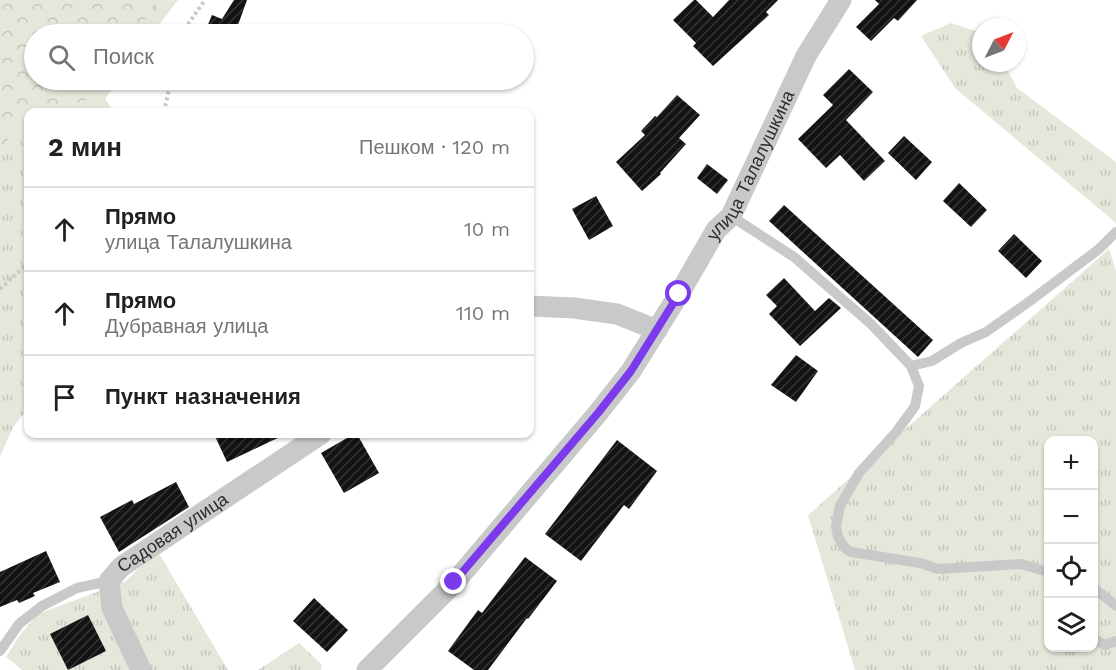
<!DOCTYPE html>
<html lang="ru">
<meta charset="utf-8">
<style>
:root{--surface:#fff;--page:#f6f6f6;--text:#202124;--muted:#757577;--line:#e0e0e0}
body{margin:0;font-family:"Work Sans",sans-serif;background:var(--page);color:var(--text)}
.controls{position:absolute;right:18px;bottom:18px;display:grid;overflow:hidden;border-radius:12px;box-shadow:0 2px 4px #0004}
.controls button{width:54px;height:54px;display:grid;place-items:center;padding:0;border:0;border-bottom:2px solid var(--line);background:var(--surface);color:var(--text);font:30px sans-serif}
.compass{position:absolute;left:972px;top:18px;width:54px;height:54px;border-radius:50%;background:var(--surface);box-shadow:0 2px 4px #0004;rotate:48deg}
.stop{position:absolute;width:18px;height:18px;margin:-14px;border:4px solid #7c3aed;border-radius:50%;background:#fff}
.stop.end{background:#7c3aed;border-color:#fff;box-shadow:0 2px 6px #0008}
.list{margin:0;padding:0;list-style:none}
h2{display:flex;justify-content:space-between;align-items:center;height:78px;margin:0;padding:0 24px;font-size:26px}
h2 small{font-size:20px;font-weight:400;color:var(--muted)}
.list li{display:grid;grid-template-columns:39px 1fr auto;gap:18px;align-items:center;box-sizing:border-box;height:84px;padding:0 24px;border-top:2px solid var(--line)}
.list b{display:block;font-size:22px;white-space:nowrap}
.list p{margin:0;font-size:20px;white-space:nowrap;color:var(--muted)}
.list em{font-size:20px;font-style:normal;color:var(--muted)}
.icon{flex:none;width:33px;height:33px;fill:none;stroke:currentColor;stroke-width:2;stroke-linecap:round;stroke-linejoin:round}
.map{position:relative;flex:none;width:1116px;height:670px;overflow:hidden}
.search{position:absolute;background:var(--surface);box-shadow:0 2px 4px #0004;left:24px;top:24px;width:510px;height:66px;display:flex;align-items:center;gap:15px;box-sizing:border-box;padding:0 21px;border-radius:33px;color:var(--muted);font-size:22px}
.panel{position:absolute;background:var(--surface);box-shadow:0 2px 4px #0004;left:24px;top:108px;width:510px;height:330px;border-radius:12px}
.map>svg:first-child{display:block}
.grass{fill:url(#grass-tufts);fill-rule:evenodd}
.forest{fill:url(#forest-crowns)}
.building{fill:url(#building-hatch)}
.lines{fill:none;stroke-linecap:round;stroke-linejoin:round}
.path{stroke:#c9c9c9;stroke-width:4;stroke-dasharray:3 3;stroke-linecap:butt}
.service{stroke:#c9c9c9;stroke-width:10}
.minor{stroke:#c9c9c9;stroke-width:21}
.route{stroke:#7c3aed;stroke-width:8}
.labels{text-anchor:middle;stroke-width:6;stroke-linejoin:round;paint-order:stroke}
.street-label{font-size:18px;fill:#2c2c2c;stroke:#fff}
</style>
<div class="map">
<svg width="1116" height="670" viewBox="0 0 1116 670">
<defs>
<pattern id="grass-tufts" width="24" height="20" patternUnits="userSpaceOnUse" patternTransform="scale(1.5)"><rect width="24" height="20" fill="#e3e8db"/><path d="M3 7l-1-3M5 7V3M7 7l1-3M15 17l-1-3M17 17v-4M19 17l1-3" fill="none" stroke="#c3c7bc"/></pattern>
<pattern id="forest-crowns" width="20" height="18" patternUnits="userSpaceOnUse" patternTransform="scale(1.5)"><rect width="20" height="18" fill="#e3e8db"/><path d="M2 6a3 3 0 1 1 6 0M12 15a3 3 0 1 1 6 0" fill="none" stroke="#c3c7bc"/></pattern>
<pattern id="building-hatch" width="6" height="6" patternUnits="userSpaceOnUse" patternTransform="scale(1.5)"><rect width="6" height="6" fill="#131313"/><path d="M-1 1l2-2M0 6l6-6M5 7l2-2" fill="none" stroke="#363636"/></pattern>
</defs>
<rect width="100%" height="100%" fill="#fff"/>
<!-- grass -->
<path class="grass" d="M 0,0 L 178,0 L 152,34 L 34,34 L 34,80 L 119,80 L 105,99 L 114,112 L 28,112 L 28,409 L 13,427 L 0,457 Z
M 951,23 L 981,33 L 981,63 L 1004,63 L 1017,88 L 1116,162 L 1116,223 L 955,88 L 921,36 Z
M 1109,249 L 1116,271 L 1116,670 L 855,670 L 808,515 ZM 1048,440 L 1094,440 L 1094,648 L 1048,648 Z
M 157,550 L 228,670 L 22,670 L 6,657 L 20,635 L 38,614 L 126,581 Z
M 299,643 L 322,665 L 321,670 L 258,670 Z"/>
<!-- forest -->
<path class="forest" d="M 0,0 L 159,0 L 135,34 L 34,34 L 34,80 L 105,80 L 92,98 L 45,112 L 28,112 L 28,118 L 15,122 L 0,159 Z"/>
<!-- building -->
<path class="building" d="M 234,0 L 247,0 L 238,25 L 259,33 L 259,34 L 204,34 L 212,15 L 222,19 Z
M 694,0 L 696,0 L 713,17 L 729,0 L 778,0 L 766,12 L 769,15 L 713,66 L 693,46 L 696,43 L 673,20 Z
M 875,0 L 917,0 L 898,21 L 894,18 L 871,41 L 856,27 L 879,4 Z
M 849,69 L 873,92 L 846,120 L 885,161 L 864,181 L 840,155 L 826,168 L 798,139 L 833,105 L 823,95 Z
M 677,95 L 700,115 L 679,138 L 686,144 L 660,173 L 661,174 L 642,191 L 616,162 L 645,135 L 641,131 L 655,116 L 657,117 Z
M 904,136 L 932,162 L 916,180 L 888,153 Z
M 707,164 L 728,180 L 717,194 L 697,178 Z
M 959,183 L 987,210 L 971,227 L 943,201 Z
M 596,196 L 613,226 L 589,240 L 572,209 Z
M 784,205 L 933,340 L 918,357 L 769,221 Z
M 1014,234 L 1042,261 L 1026,278 L 998,251 Z
M 784,278 L 815,311 L 829,298 L 841,308 L 800,346 L 769,314 L 777,306 L 766,295 Z
M 796,355 L 818,371 L 796,402 L 771,385 Z
M 214,434 L 286,434 L 227,462 Z
M 354,434 L 357,434 L 379,473 L 344,493 L 321,453 Z
M 617,440 L 657,471 L 629,509 L 624,505 L 581,561 L 545,534 Z
M 176,482 L 189,507 L 119,552 L 100,517 L 132,500 L 134,504 Z
M 46,551 L 60,582 L 33,593 L 35,596 L 19,603 L 17,600 L 0,607 L 0,572 Z
M 525,557 L 557,581 L 528,619 L 527,618 L 488,670 L 474,670 L 448,651 L 478,610 L 482,613 Z
M 314,598 L 348,630 L 327,652 L 293,621 Z
M 88,615 L 106,651 L 68,670 L 50,634 Z"/>
<g class="lines">
<!-- path -->
<path class="path" d="M 181,34 L 205,0
M 164,112 L 171,80
M 0,289 L 28,263"/>
<!-- service -->
<path class="service" d="M 731,216 L 794,257 L 871,324 L 911,366 L 919,386 L 915,406 L 897,431 L 859,473 L 840,506 L 836,526 L 838,537 L 845,548 L 851,552 L 920,563 L 938,569 L 1021,564 L 1048,572
M 911,366 L 932,361 L 961,343 L 986,332 L 1030,301 L 1099,249 L 1116,232
M 1094,588 L 1116,606
M 1094,639 L 1105,645 L 1116,641
M 0,651 L 19,624 L 42,606 L 77,588 L 109,581"/>
<!-- minor -->
<g class="minor">
<path d="M 530,306 L 574,308 L 617,314 L 657,330"/>
<path id="s1" d="M 141,670 L 112,608 L 109,581 L 121,567 L 321,434"/>
<path id="s2" d="M 367,670 L 454,583 L 598,413 L 631,371 L 679,294 L 716,230 L 731,216 L 806,56 L 841,0"/>
</g>
</g>
<g class="lines">
<!-- route -->
<path class="route" d="M 454,582 L 598,413 L 631,371 L 679,294"/>
</g>
<g class="labels">
<!-- street labels -->
<g class="street-label">
<text dy="6" stroke="none"><textPath href="#s2" startOffset="638">улица Талалушкина</textPath></text>
<text dy="6" stroke="none"><textPath href="#s1" startOffset="176">Садовая улица</textPath></text>
</g>
</g>
</svg>
<div class="controls">
<button>+</button>
<button>−</button>
<button><svg class="icon" aria-label="locate" viewBox="0 0 24 24"><circle cx="12" cy="12" r="6"/><path d="M12 2v4M12 18v4M2 12h4M18 12h4"/></svg></button>
<button><svg class="icon" aria-label="layers" viewBox="0 0 24 24"><path d="M12 4l9 5-9 5-9-5zM3 14l9 5 9-5"/></svg></button>
</div>
<svg class="compass" viewBox="-18 -18 36 36"><path d="M0-13l5 13h-10z" fill="#e53935"/><path d="M0 13l5-13h-10z" fill="#757577"/></svg>
<div class="stop" style="left:679px;top:294px"></div>
<div class="stop end" style="left:454px;top:582px"></div>
<div class="search"><svg class="icon" aria-label="search" viewBox="0 0 24 24"><circle cx="10" cy="10" r="6"/><path d="M15 15l6 6"/></svg>Поиск</div>
<section class="panel">
<h2>2 мин<small>Пешком · 120 m</small></h2>
<ul class="list">
<li><svg class="icon" aria-label="ahead" viewBox="0 0 24 24"><path d="M12 20V5M6 11l6-6 6 6"/></svg><div><b>Прямо</b><p>улица Талалушкина</p></div><em>10 m</em></li>
<li><svg class="icon" aria-label="ahead" viewBox="0 0 24 24"><path d="M12 20V5M6 11l6-6 6 6"/></svg><div><b>Прямо</b><p>Дубравная улица</p></div><em>110 m</em></li>
<li><svg class="icon" aria-label="arrive" viewBox="0 0 24 24"><path d="M6 21V4h12l-3 4 3 4H6"/></svg><div><b>Пункт назначения</b></div></li>
</ul>
</section>
</div>
